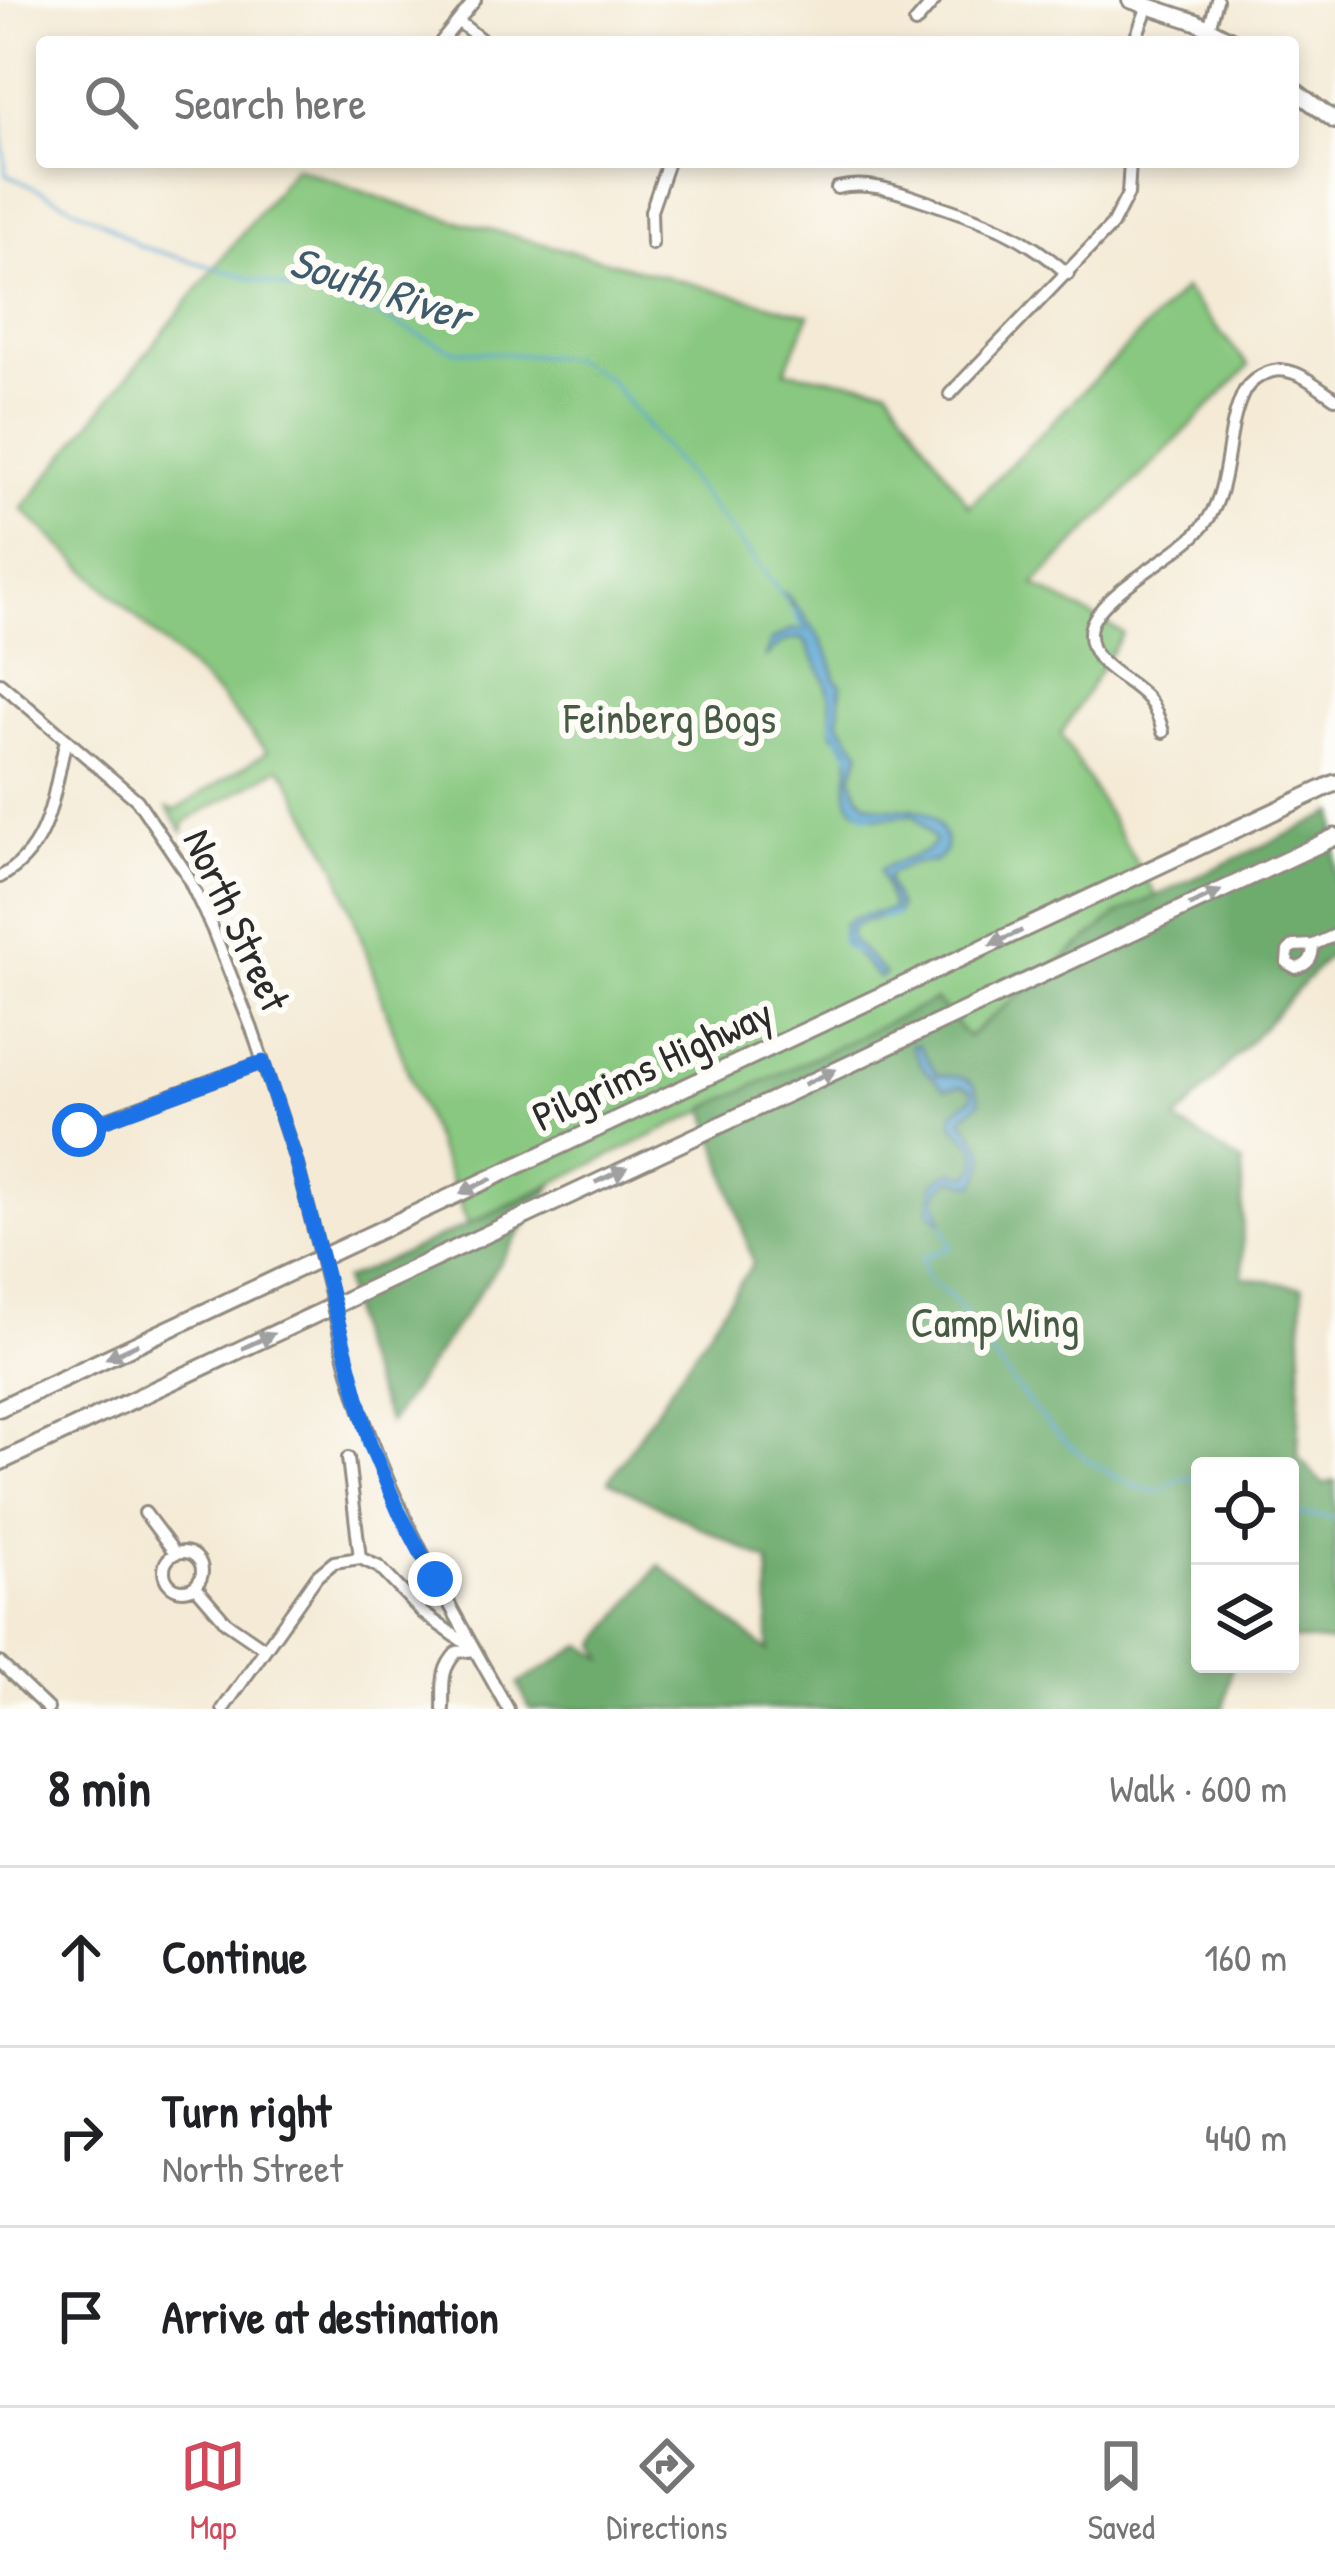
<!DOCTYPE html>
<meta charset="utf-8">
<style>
:root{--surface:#fff;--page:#f6f6f6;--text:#202124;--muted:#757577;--line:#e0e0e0;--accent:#d1495b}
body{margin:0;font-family:"Patrick Hand",sans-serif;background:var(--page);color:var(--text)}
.controls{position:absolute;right:36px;bottom:36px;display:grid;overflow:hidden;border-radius:12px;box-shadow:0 6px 18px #0003}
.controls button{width:108px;height:108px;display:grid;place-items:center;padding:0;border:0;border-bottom:3px solid var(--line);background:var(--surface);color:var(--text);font:60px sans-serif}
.stop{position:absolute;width:36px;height:36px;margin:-27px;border:9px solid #1a73e8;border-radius:50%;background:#fff}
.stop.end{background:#1a73e8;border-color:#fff;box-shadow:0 3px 12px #0008}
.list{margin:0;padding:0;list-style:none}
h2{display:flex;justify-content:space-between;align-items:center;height:156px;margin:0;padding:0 48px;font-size:51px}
h2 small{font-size:39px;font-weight:400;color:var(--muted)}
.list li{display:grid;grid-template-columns:78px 1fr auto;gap:36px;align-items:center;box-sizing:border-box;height:180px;padding:0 48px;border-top:3px solid var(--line)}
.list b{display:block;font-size:45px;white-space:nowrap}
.list p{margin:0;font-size:39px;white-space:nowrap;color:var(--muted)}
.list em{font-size:39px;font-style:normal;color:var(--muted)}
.icon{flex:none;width:66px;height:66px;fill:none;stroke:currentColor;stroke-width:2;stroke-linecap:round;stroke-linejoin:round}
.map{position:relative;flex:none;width:1335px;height:1709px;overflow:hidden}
.search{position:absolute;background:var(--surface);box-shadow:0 6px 18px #0003;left:36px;right:36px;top:36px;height:132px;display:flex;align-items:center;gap:30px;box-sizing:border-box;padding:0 42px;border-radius:12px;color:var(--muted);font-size:45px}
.sheet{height:696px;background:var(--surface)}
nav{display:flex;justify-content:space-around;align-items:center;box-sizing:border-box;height:168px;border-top:3px solid var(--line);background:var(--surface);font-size:33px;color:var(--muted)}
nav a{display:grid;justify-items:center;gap:6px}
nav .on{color:var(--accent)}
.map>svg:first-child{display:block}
.green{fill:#88c880;stroke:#5a7a56;stroke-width:3}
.forest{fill:#6eac6e;stroke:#4c6c4c;stroke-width:3}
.water{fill:#5aa5d2;stroke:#42687e;stroke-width:3}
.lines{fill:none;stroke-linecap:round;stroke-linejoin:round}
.stream{stroke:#5aa5d2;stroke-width:3}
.minor-casing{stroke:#908a80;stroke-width:16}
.major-casing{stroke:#908a80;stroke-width:20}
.highway-casing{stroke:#908a80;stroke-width:21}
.minor{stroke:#fff;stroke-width:10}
.major{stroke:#fff;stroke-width:14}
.highway{stroke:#fff;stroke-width:15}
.minor-bridge-casing{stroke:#908a80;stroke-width:16;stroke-linecap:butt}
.minor-bridge{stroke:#fff;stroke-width:10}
.oneway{fill:#a0a0a0}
.route{stroke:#1a73e8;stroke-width:15}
.labels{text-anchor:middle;stroke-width:12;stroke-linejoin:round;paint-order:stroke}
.park-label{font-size:42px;fill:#475a44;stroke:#fdfcf7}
.street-label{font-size:42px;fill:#2b2b2b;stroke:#fdfcf7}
.water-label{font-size:45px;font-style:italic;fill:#3e5c6e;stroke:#fdfcf7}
</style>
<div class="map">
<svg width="1335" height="1709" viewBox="0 0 1335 1709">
<rect width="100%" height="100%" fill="#fdfcf7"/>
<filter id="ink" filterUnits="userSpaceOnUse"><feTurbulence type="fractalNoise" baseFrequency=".00833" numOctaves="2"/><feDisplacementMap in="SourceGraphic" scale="24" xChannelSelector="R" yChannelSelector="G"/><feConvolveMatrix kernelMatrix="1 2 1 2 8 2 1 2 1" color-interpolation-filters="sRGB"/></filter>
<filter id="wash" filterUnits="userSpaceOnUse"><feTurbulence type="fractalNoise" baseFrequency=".004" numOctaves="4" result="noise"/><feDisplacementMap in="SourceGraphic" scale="48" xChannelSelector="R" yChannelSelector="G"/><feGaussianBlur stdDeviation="2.7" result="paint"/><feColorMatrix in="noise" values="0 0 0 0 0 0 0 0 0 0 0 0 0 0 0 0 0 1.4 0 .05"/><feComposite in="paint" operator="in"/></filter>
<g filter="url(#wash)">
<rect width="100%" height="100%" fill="#f4ead5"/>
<!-- green -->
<path class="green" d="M 295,167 L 406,207 L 809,315 L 785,371 L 888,387 L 969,506 L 1184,289 L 1249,366 L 1034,585 L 1123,633 L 1061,734 L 1156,896 L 1118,914 L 967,1037 L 935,1000 L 468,1224 L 412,1084 L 336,866 L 287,776 L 279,768 L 185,822 L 183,832 L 168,808 L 176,810 L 267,752 L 217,694 L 22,509 Z"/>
<!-- forest -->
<path class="forest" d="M 1335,812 L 1335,949 L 1176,1121 L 1242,1163 L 1243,1277 L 1303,1287 L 1298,1457 L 1323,1484 L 1335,1481 L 1335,1643 L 1290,1639 L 1290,1466 L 1200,1466 L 1200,1664 L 1232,1664 L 1224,1709 L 530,1709 L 518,1684 L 583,1645 L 604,1659 L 597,1644 L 659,1565 L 768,1651 L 769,1562 L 609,1481 L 753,1263 L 706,1108 L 936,1000 L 968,1037 L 1118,914 Z
M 552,1187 L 389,1423 L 357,1347 L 344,1280 Z"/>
<!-- water -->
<path class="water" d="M 783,592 C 803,610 834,652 835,679 L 841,684 L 839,722 L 861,752 L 852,776 C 855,785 857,795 865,801 C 890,819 928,791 945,838 C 949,850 944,855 935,862 L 911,864 L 889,874 L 888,882 L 899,907 L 896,915 L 864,921 L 850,929 L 852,940 L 885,974 L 879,978 L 843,941 L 843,925 L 857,917 L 893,909 L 880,870 C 896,858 928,858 935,841 L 914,815 C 901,814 888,819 875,817 C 832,809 852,778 849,755 C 848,745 840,739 832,732 C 831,683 826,682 804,640 C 787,635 775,648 764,659 L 771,641 L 790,630 L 807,630 Z
M 918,1044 L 937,1075 C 960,1077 976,1075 980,1102 L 962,1118 C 978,1144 996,1152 975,1185 L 952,1179 C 924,1198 941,1202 943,1225 L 929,1210 L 934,1183 L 950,1172 L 970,1176 L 978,1165 L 975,1147 L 953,1124 L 953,1112 L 972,1098 L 972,1091 L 962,1086 L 945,1089 L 924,1069 L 911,1045 Z"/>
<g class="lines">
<!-- stream -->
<path class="stream" d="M 0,106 L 6,174 L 102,221 L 139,246 L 372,313 L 452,350 L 569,358 L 608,378 L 788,602
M 793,609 L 804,630
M 833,709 L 833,729
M 837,737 L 849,754
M 856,806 L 865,816 L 872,816
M 881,918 L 898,914
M 841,935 L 843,945 L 857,953
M 942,1223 L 951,1247 L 922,1258 L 927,1280 C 958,1296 968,1321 988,1349 C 1030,1409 1081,1473 1155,1492 L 1184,1478 L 1200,1480
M 1290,1514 L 1335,1517"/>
</g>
</g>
<g filter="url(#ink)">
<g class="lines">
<!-- minor casing -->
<g class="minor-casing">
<path id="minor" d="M 459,22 L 484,42
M 915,23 L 935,0
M 1209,28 L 1217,0
M 441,42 L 475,0
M 1134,42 L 1148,6
M 837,188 C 869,180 898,192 928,202 C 985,221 1022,233 1068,274
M 652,244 L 651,211 L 668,162
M 950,394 L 1112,225 L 1128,194 L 1130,162
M 0,683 L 137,800 L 185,871 L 212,928 L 252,1029 L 296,1161 L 314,1230
M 1163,732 C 1160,720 1156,709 1148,699 C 1130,677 1088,666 1090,632 C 1091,599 1173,558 1196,534 C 1234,497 1222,440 1242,396 C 1248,380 1270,367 1287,371 C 1304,374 1321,389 1335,398
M 0,877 C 51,850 53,792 66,740
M 1313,945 C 1313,958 1309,965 1296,968 L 1287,963 L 1288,951 L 1293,946 L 1313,945 L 1335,935
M 68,1139 L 87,1126 L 263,1062
M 337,1323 C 366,1465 438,1584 508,1709
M 348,1458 L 360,1558 L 379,1567 L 423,1613 L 472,1648
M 145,1513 L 175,1553
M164 1571a19 19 0 1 1 38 0a19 19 0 1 1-38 0Z
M 195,1586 L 226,1622 L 264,1648
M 0,1663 L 48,1709
M 223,1709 L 317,1576 L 334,1562 L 360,1558
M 443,1709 C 444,1685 439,1671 457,1652 L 475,1650"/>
</g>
<!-- major casing -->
<g class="major-casing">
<path id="major" d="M 1130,0 L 1196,22 L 1235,42
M 1293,89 L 1335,121"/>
</g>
<!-- highway casing -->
<g class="highway-casing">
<path id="highway" d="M 0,1408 L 1335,783
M 0,1462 L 1335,837"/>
</g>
<!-- minor -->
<use href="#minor" class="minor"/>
<!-- major -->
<use href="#major" class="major"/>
<!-- highway -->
<use href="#highway" class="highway"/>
<!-- minor-bridge casing -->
<g class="minor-bridge-casing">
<path id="minor-bridge" d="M 314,1230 L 337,1323"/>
</g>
<!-- minor-bridge -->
<use href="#minor-bridge" class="minor-bridge"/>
</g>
<!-- one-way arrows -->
<defs><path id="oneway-solid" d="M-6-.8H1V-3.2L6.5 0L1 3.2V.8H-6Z" transform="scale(3)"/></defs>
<g class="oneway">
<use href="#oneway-solid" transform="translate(1205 898) rotate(-25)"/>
<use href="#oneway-solid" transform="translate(1006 938) rotate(155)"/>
<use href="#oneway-solid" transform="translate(820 1077) rotate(-25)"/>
<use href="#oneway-solid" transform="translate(611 1175) rotate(-25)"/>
<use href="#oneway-solid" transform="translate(476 1186) rotate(155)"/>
<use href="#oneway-solid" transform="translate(258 1341) rotate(-25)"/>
<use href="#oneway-solid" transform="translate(122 1351) rotate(155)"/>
</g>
</g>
<g class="lines" filter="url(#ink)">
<!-- route -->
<path class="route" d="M 79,1130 L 263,1062 L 296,1161 L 370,1444 L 398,1510 L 435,1579"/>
</g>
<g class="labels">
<!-- park labels -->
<g class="park-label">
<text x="670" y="733">Feinberg Bogs</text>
<text x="995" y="1337">Camp Wing</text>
</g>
<!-- street labels -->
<g class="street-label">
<text transform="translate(237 920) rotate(65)" y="15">North Street</text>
<text transform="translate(652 1064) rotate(-25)" y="15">Pilgrims Highway</text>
</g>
<!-- water labels -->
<g class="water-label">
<text transform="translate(380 288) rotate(18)" y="16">South River</text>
</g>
</g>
</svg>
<div class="controls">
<button><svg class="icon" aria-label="locate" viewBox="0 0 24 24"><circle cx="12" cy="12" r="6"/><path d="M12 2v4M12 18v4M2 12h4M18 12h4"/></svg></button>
<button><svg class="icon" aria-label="layers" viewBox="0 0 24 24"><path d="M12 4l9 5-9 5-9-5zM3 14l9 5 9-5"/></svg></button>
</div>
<div class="stop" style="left:79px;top:1130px"></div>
<div class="stop end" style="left:435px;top:1579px"></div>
<div class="search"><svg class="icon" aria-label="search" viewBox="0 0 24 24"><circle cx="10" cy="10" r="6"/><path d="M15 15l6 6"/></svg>Search here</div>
</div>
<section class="sheet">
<h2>8 min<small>Walk · 600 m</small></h2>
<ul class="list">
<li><svg class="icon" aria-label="ahead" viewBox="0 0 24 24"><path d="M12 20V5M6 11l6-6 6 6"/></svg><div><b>Continue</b></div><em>160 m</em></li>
<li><svg class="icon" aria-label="right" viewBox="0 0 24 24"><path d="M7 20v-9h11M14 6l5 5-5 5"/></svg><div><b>Turn right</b><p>North Street</p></div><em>440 m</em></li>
<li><svg class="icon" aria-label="arrive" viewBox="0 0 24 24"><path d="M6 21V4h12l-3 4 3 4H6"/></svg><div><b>Arrive at destination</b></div></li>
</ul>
</section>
<nav>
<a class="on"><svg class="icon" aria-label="map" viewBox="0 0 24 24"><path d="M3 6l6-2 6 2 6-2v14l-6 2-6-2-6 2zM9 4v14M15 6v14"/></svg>Map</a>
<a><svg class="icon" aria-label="directions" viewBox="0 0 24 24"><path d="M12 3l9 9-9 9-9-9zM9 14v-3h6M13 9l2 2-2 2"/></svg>Directions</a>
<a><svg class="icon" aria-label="saved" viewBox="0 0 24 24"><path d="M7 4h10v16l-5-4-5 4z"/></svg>Saved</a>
</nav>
